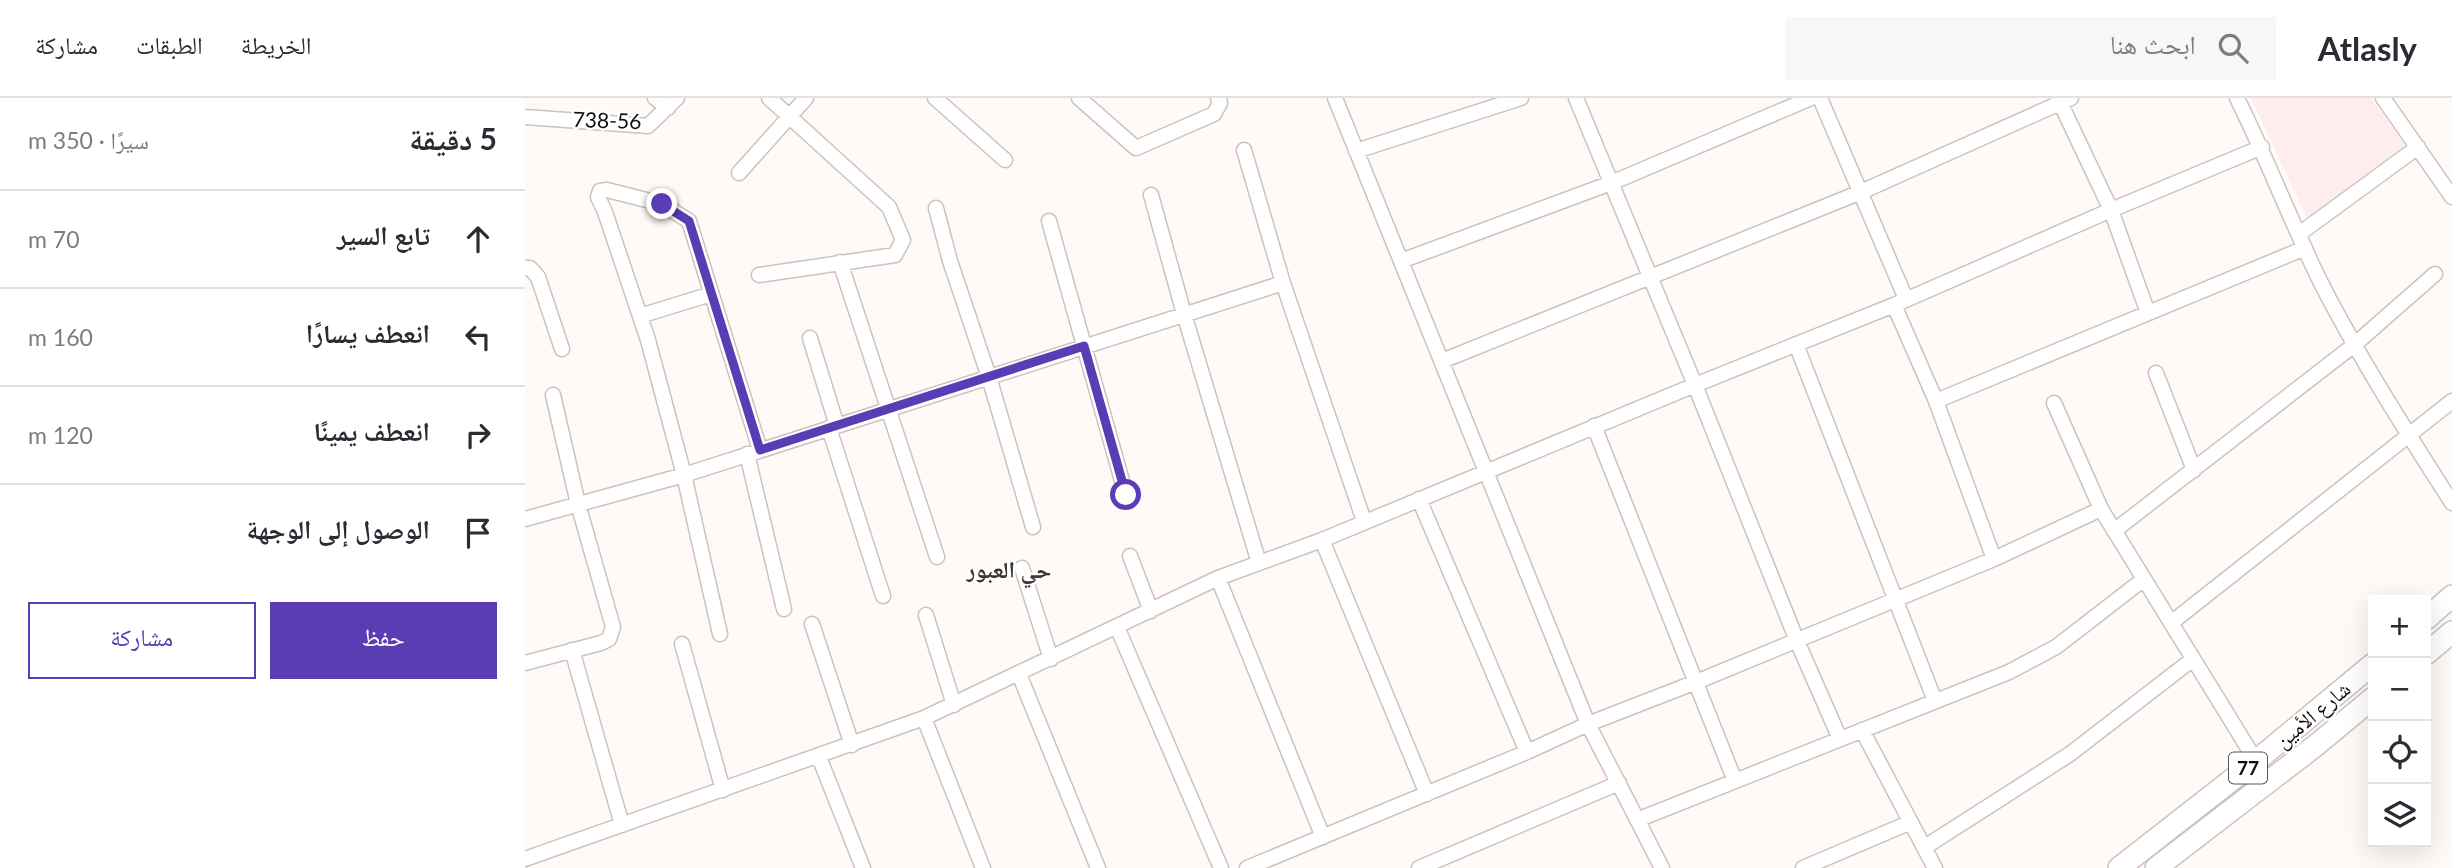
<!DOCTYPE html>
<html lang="ar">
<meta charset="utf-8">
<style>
:root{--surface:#fff;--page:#f7f7f7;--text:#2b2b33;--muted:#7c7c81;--line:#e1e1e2;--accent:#5a3cb4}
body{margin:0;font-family:Lato,"Noto Naskh Arabic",sans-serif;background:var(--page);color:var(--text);direction:rtl}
.controls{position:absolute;right:21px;bottom:21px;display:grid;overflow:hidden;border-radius:0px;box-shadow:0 7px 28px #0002}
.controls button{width:63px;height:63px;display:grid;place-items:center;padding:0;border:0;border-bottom:2px solid var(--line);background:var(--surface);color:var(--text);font:35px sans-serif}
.stop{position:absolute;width:21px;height:21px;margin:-16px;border:5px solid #5a3cb4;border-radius:50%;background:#fff}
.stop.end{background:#5a3cb4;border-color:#fff;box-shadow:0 2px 7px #0008}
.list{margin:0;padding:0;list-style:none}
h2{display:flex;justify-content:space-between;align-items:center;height:91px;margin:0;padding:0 28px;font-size:30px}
h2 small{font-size:23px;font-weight:400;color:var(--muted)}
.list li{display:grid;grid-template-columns:46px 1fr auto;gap:21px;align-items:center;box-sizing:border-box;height:98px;padding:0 28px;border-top:2px solid var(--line)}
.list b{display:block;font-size:26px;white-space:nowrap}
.list em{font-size:23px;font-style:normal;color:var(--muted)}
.actions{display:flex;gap:14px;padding:21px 28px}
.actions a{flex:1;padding:16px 0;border:2px solid var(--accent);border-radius:0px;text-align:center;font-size:24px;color:var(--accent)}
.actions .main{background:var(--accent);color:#fff}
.icon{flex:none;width:38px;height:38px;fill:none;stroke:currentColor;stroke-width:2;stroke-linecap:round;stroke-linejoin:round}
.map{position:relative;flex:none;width:1927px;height:770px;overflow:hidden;direction:ltr}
header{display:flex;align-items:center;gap:42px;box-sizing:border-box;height:98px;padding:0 35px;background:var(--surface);border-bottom:2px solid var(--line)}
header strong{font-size:33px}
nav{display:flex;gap:38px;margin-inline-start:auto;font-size:24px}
.search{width:490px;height:63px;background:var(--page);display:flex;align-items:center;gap:18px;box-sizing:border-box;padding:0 24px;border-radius:0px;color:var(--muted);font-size:26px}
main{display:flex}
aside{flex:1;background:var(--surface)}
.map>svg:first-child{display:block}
.education{fill:#fdedef}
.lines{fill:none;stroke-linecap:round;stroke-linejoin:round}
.minor-casing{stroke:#cdc2bd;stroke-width:17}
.primary-casing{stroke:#cdc2bd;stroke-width:24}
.minor{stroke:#fff;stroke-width:14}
.primary{stroke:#fff;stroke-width:21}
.route{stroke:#5a3cb4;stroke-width:9}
.labels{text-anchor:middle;stroke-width:5;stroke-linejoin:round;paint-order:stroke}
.shield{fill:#fff;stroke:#595655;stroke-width:2}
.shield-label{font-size:19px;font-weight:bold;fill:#120e0c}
.street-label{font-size:21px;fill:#120e0c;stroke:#fff}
.neighbourhood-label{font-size:23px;font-weight:bold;fill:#3e3632;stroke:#fff}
</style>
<header>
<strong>Atlasly</strong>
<div class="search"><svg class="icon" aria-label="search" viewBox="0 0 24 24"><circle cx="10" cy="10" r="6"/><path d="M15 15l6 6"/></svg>ابحث هنا</div>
<nav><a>الخريطة</a><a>الطبقات</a><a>مشاركة</a></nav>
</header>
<main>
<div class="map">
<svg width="1927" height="770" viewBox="0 0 1927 770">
<rect width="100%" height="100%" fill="#fffaf8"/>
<!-- education -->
<path class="education" d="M 1726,0 L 1846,0 L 1881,48 L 1782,120 Z"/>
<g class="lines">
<!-- minor casing -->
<g class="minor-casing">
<path id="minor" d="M 130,0 L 143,10
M 410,0 L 480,62
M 554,0 L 611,50 L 689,16 L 695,5 L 693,0
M 810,0 L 1063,626 L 1137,770
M 1051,0 L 1170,287 L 1272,543 L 1315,641
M 1295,0 L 1381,201
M 1533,0 L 1586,112 L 1623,215
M 1712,0 C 1742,61 1766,124 1796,185 C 1835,261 1881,333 1927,405
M 1858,0 L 1927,99
M 0,19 L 123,28 L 152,0
M 719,52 L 758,185 L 839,423
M 831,53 L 996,0
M 214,75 L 281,0
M 626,97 L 659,216 L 734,465
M 411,110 L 425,163 L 464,279 L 508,429
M 524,123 L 601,397
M 1774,136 L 1893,49
M 876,163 L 1086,85 L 1286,0
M 315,164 L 412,459
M 0,170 L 5,170 L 13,179 L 37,251
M 234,177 L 370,157 L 378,142 L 364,109 L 244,0
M 1369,207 L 1411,303 L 1469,461
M 115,218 L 186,196
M 285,240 L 312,328
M 1271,246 L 1410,603
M 917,263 L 1336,94 L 1546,0
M 1631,275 L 1669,372
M 1411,303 L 1780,150
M 1529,305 L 1576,411 L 1731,663
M 1069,328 L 1210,683
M 304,330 L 358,498
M 222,356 L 259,511
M 894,401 L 1002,654
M 0,421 L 159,377 L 758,185
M 1589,433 L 1829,247 L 1910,176
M 797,442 L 902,696
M 605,458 L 626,513
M 497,470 L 526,561
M 693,480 L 798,739
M 401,517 L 429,607
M 1646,525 L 1927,303
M 287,526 L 327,647
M 592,529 L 696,770
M 195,536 L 159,377 L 123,242 L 80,114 L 73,99 L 75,93 L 82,92 L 137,106 L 164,123 L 235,352
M 157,546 L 198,692
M 47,552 L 97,727
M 0,565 L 76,545 L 84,541 L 88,529 L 53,406 L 28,297
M 494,576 L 573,770
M 399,620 L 458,770
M 1337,632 L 1410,770
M 294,659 L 338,770
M 1112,722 L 1484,574 L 1531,549 L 1619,481
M 1400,749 L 1545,656 L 1668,561
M 0,761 L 399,620 L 693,480 L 797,442 L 1170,287 L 1369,207 L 1586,112 L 1737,49
M 722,770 L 1002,654 L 1063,626 L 1171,584 L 1469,461 L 1576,411
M 894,770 L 1094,685
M 1278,770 L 1386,724"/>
</g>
<!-- primary casing -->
<g class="primary-casing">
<path id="primary" d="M 1901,521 L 1927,498
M 1901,556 L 1927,534
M 1594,770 L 1731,663 L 1848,566
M 1631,770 L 1790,648 L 1848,600"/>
</g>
<!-- minor -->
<use href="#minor" class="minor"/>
<!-- primary -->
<use href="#primary" class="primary"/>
</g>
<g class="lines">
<!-- route -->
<path class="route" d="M 137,106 L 164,123 L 235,352 L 559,248 L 601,397"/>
</g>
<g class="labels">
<!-- shield labels -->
<rect class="shield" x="1704" y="654.5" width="38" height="31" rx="5"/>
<g class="shield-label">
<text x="1723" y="677">77</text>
</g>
<!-- street labels -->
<g class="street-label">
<text transform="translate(82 23) rotate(2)" y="7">738-56</text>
<text transform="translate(1788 617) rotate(-40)" y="7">شارع الأمين</text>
</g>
<!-- neighbourhood labels -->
<g class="neighbourhood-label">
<text x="484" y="480">حي العبور</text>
</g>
</g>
</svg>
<div class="controls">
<button>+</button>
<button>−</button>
<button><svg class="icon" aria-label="locate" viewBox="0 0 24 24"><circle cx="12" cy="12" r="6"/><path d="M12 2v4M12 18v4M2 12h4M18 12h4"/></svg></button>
<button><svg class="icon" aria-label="layers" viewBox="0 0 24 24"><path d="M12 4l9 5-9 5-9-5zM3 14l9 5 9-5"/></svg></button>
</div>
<div class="stop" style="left:601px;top:397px"></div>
<div class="stop end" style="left:137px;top:106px"></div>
</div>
<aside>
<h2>5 دقيقة<small>سيرًا · 350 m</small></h2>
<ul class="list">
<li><svg class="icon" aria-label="ahead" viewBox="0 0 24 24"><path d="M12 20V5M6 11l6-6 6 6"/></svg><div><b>تابع السير</b></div><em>70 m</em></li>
<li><svg class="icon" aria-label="left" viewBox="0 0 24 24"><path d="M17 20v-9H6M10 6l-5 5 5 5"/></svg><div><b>انعطف يسارًا</b></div><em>160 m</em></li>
<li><svg class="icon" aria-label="right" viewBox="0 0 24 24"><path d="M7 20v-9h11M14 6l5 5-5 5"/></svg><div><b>انعطف يمينًا</b></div><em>120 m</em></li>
<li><svg class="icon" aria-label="arrive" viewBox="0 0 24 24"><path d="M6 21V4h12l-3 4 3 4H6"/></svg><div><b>الوصول إلى الوجهة</b></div></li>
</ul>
<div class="actions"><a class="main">حفظ</a><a>مشاركة</a></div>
</aside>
</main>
